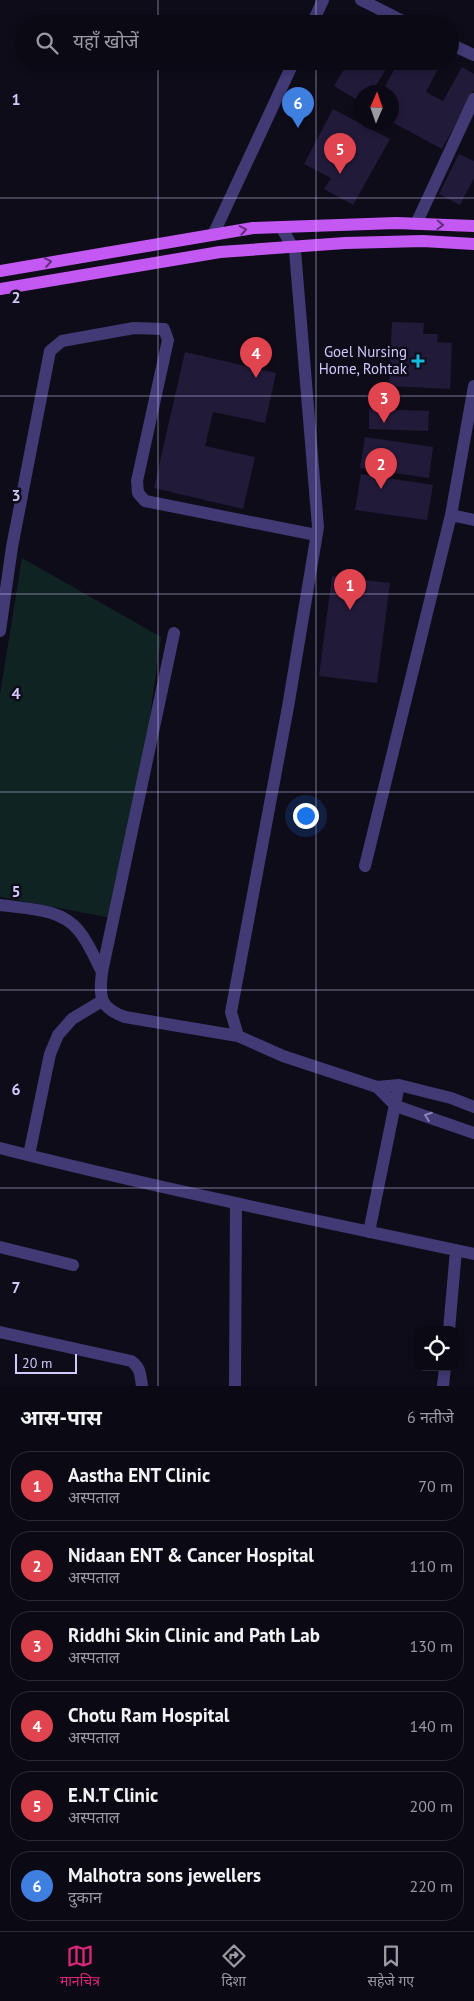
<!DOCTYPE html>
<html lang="hi">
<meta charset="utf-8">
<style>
:root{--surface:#0b0914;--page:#14121d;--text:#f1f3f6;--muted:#9a9aa0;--line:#2b2a34;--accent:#db2777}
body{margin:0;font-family:"PT Sans","Noto Sans Devanagari",sans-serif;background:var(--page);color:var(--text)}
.controls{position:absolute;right:15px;bottom:15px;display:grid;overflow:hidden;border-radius:10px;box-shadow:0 2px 8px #0003}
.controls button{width:45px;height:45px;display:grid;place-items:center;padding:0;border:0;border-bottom:1px solid var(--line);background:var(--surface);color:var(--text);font:25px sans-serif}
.compass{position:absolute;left:354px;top:85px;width:45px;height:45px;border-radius:50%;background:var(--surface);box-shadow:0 2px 8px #0003;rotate:2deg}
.scale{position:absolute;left:15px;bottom:12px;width:62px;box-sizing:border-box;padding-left:5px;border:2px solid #d2c9fb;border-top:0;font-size:14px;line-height:18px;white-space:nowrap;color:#d2c9fb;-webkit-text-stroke:4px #0f0c1a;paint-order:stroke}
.you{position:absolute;left:305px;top:815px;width:18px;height:18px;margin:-12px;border:4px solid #fff;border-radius:50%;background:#1a73e8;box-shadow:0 0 0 8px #1a73e833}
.badge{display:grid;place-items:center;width:32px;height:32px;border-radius:50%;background:var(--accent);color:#fff;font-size:16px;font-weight:700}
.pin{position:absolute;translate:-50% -41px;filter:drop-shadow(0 1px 2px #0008)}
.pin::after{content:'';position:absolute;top:26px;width:18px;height:15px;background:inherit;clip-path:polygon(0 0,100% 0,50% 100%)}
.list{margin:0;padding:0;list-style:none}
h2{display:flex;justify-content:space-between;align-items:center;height:65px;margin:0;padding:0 20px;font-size:21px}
h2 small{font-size:16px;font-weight:400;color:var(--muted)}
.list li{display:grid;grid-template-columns:32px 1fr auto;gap:15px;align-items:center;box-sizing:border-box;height:70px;margin:0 10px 10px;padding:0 10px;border:1px solid var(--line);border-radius:20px}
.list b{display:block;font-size:19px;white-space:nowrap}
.list p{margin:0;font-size:16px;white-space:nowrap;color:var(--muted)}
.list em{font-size:16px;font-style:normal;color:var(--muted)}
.icon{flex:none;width:28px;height:28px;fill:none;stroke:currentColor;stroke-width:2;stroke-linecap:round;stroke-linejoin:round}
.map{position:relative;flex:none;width:474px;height:1386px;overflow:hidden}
.search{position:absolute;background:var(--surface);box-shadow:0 2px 8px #0003;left:15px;right:15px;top:15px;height:55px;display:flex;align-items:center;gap:12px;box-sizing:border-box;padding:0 18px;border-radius:28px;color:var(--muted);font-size:19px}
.sheet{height:545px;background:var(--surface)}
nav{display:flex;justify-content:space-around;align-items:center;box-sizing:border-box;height:70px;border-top:1px solid var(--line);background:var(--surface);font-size:14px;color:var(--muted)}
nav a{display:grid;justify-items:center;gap:2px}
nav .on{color:var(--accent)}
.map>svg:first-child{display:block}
.green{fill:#102323}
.building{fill:#221a39}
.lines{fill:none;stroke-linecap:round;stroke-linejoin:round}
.minor{stroke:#413a75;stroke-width:12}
.major{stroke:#c359f2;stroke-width:12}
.major-bridge{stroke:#c359f2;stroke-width:12}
.oneway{stroke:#602f7b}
.oneway2{stroke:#8a82b8}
.grid{fill:none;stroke:#d2c9fb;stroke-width:1;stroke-opacity:0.55}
.poi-dot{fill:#12bcde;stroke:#0f0c1a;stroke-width:2}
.labels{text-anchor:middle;stroke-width:5;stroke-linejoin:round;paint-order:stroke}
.poi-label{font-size:15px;fill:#d2c9fb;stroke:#0f0c1a;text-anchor:end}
.grid-label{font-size:16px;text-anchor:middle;font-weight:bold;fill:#d2c9fb;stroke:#0f0c1a;stroke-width:5;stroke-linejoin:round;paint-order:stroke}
</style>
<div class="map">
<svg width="474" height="1386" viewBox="0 0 474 1386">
<rect width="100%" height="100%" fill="#0f0c1a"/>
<!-- green -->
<path class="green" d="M 22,558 L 161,637 L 125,895 L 117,919 L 0,897 L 0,694 Z"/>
<!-- building -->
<path class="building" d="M 349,61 L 354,61 L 367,69 L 372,61 L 391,61 L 372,92 L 362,92 L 362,103 L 334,86 Z
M 399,61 L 442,61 L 426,92 L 443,101 L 462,67 L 474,74 L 474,90 L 442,149 L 392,122 L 392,92 L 382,92 Z
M 333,109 L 390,139 L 353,205 L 324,189 L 331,178 L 304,164 Z
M 459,154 L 474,161 L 474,178 L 460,205 L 439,194 Z
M 392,322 L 424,323 L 423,334 L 438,334 L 437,342 L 452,343 L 450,389 L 389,386 Z
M 185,352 L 276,373 L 265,423 L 213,412 L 205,446 L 255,457 L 243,509 L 154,488 Z
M 369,409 L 429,411 L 428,431 L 369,429 Z
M 365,437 L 433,447 L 429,478 L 360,468 Z
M 361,474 L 433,485 L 427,520 L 355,510 Z
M 332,576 L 390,583 L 377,683 L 319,676 Z"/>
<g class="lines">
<!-- minor -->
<path class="minor" d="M 361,0 L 409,24
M 312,24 L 323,0
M 450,44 L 474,55
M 416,224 L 474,99
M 281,227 L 295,251 L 318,527 L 288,707 L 231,1012 L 238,1036 L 283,1056 L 377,1087 L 399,1085 L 451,1098 L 474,1107
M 213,235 L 294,61
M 451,515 L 474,520
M 0,631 L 12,547 L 50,351 L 62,341 L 134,328 L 164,329 L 168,340 L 137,481 L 138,493 L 145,501 L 316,535
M 174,633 L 102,972 C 99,998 100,1008 125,1017 L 238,1036
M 365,866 L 451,515 L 474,386
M 0,905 C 27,909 61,908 79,931 C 89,943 95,959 102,972
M 377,1087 L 396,1106 L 474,1133
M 0,1148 C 157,1188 315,1220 474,1254
M 29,1155 L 50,1054 L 58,1035 L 72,1019 L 102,1001
M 369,1232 L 399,1085
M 0,1247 L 73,1265
M 449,1330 L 456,1250
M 0,1332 L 131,1361 C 141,1368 140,1374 142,1386
M 235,1386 L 236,1203
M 443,1386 L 445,1367"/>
<!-- major -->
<path class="major" d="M 0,271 L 253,228 L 396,223 L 474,226"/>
<!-- major-bridge -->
<path class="major-bridge" d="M 0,289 L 220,252 L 345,243 L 423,241 L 474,244"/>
</g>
<!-- one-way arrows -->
<defs><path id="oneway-chevron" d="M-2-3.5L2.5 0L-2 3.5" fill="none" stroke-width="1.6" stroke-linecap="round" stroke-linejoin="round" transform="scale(1.25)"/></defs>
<g class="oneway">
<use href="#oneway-chevron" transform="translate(440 225) rotate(2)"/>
<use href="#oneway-chevron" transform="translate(243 230) rotate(-10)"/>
<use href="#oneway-chevron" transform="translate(48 262) rotate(-10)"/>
</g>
<use class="oneway2" href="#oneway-chevron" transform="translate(428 1116) rotate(-160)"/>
<!-- grid -->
<path class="grid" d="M 158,0 L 158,24M 316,0 L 316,24M 158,61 L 158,1386M 316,61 L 316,1386M 0,198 L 474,198M 0,396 L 474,396M 0,594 L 474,594M 0,792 L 474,792M 0,990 L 474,990M 0,1188 L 474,1188"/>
<!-- markers -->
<path class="poi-dot" d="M415.5 353.5h5v5h5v5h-5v5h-5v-5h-5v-5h5z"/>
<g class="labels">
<!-- poi labels -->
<g class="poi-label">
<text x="407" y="357">Goel Nursing<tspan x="407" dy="17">Home, Rohtak</tspan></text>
</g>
</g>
<g class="grid-label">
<text x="16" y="105">1</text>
<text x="16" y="303">2</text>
<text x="16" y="501">3</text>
<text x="16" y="699">4</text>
<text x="16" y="897">5</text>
<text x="16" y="1095">6</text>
<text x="16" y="1293">7</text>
</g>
</svg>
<div class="controls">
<button><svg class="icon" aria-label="locate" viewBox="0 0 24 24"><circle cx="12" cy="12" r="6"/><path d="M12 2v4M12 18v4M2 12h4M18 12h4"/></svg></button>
</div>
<svg class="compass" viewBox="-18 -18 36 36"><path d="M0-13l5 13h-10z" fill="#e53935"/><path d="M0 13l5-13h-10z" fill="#9a9aa0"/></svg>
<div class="scale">20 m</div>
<div class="you"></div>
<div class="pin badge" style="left:350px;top:610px;background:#e0444e">1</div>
<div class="pin badge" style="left:381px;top:489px;background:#e0444e">2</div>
<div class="pin badge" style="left:384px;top:423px;background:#e0444e">3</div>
<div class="pin badge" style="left:256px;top:378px;background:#e0444e">4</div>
<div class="pin badge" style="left:340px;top:174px;background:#e0444e">5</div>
<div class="pin badge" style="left:298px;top:128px;background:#3f7fe0">6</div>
<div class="search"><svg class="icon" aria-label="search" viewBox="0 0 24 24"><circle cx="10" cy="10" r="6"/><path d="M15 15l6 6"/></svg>यहाँ खोजें</div>
</div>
<section class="sheet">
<h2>आस-पास<small>6 नतीजे</small></h2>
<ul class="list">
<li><span class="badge" style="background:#e0444e">1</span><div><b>Aastha ENT Clinic</b><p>अस्पताल</p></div><em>70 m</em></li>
<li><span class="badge" style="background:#e0444e">2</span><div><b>Nidaan ENT &amp; Cancer Hospital</b><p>अस्पताल</p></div><em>110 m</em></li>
<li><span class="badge" style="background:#e0444e">3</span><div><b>Riddhi Skin Clinic and Path Lab</b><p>अस्पताल</p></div><em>130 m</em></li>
<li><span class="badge" style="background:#e0444e">4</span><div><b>Chotu Ram Hospital</b><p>अस्पताल</p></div><em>140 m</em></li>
<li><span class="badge" style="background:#e0444e">5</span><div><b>E.N.T Clinic</b><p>अस्पताल</p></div><em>200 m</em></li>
<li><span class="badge" style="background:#3f7fe0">6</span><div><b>Malhotra sons jewellers</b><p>दुकान</p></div><em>220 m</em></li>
</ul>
</section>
<nav>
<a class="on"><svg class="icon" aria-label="map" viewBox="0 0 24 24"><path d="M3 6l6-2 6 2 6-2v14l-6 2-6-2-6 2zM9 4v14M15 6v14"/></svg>मानचित्र</a>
<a><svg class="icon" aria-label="directions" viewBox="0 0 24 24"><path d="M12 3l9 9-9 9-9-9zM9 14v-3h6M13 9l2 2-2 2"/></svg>दिशा</a>
<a><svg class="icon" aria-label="saved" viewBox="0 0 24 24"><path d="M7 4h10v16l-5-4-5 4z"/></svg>सहेजे गए</a>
</nav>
